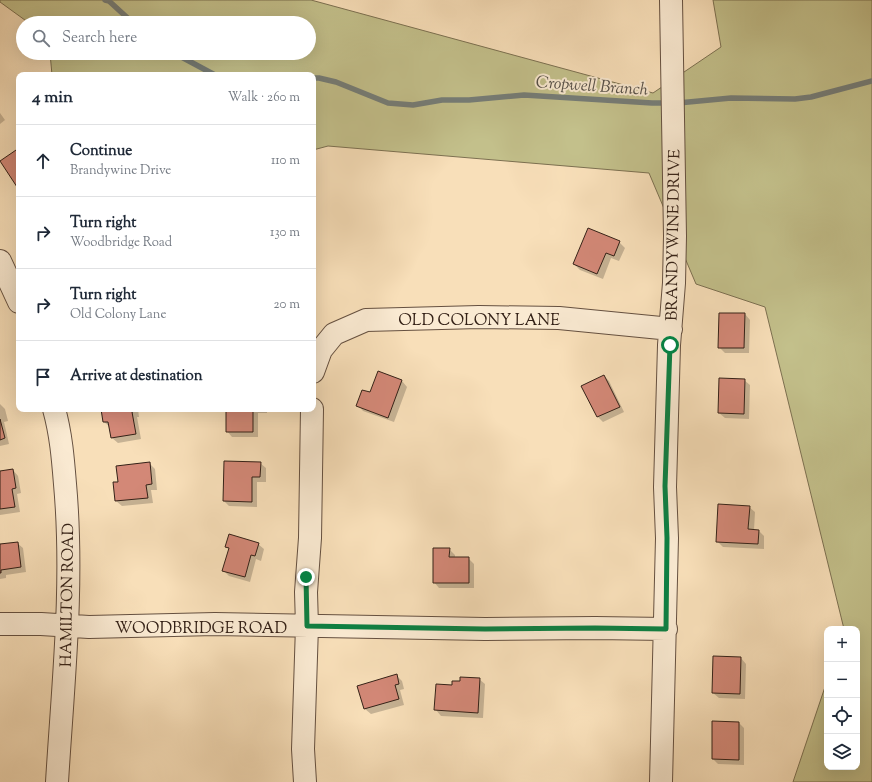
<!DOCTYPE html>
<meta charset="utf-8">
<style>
:root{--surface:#fff;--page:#f2f2f3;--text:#1f2937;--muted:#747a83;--line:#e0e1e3}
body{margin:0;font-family:"Sorts Mill Goudy",serif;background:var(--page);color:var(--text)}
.controls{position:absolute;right:12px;bottom:12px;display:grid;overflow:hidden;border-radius:8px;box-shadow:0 4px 16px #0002}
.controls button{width:36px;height:36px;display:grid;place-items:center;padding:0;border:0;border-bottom:1px solid var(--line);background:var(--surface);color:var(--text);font:20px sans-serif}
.stop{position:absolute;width:12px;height:12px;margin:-9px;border:3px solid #0b8043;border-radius:50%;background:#fff}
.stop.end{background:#0b8043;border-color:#fff;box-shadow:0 1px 4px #0008}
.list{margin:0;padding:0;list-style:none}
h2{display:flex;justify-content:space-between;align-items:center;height:52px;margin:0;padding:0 16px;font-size:17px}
h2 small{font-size:13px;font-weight:400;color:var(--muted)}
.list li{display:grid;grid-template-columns:26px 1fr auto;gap:12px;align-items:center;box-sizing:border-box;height:72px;padding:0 16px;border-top:1px solid var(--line)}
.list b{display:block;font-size:15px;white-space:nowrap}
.list p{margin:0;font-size:13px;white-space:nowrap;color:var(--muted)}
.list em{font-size:13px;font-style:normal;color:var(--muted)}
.icon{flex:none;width:22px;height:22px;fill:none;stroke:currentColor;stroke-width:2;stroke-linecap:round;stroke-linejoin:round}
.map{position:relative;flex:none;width:872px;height:782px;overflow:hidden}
.search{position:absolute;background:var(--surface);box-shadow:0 4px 16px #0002;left:16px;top:16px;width:300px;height:44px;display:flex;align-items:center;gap:10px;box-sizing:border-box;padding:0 14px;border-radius:22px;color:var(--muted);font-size:15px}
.panel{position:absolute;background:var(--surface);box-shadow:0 4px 16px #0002;left:16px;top:72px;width:300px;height:340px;border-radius:8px}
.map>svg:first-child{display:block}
.green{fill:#c3c08b;stroke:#7c7051}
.shadow{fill:#0003}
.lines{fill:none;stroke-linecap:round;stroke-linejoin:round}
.stream{stroke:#757d78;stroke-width:5.5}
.building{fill:#d38877;stroke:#342117}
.minor-casing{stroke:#655040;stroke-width:24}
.minor{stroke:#faead2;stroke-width:22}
.route{stroke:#0b8043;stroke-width:5}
.labels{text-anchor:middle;stroke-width:4;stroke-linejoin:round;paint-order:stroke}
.street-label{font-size:16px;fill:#342117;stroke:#faead2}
.water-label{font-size:17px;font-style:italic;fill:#554f48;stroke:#faead2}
</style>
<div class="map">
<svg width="872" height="782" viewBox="0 0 872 782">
<rect width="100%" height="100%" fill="#f8dfb9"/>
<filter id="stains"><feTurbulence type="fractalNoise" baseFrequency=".005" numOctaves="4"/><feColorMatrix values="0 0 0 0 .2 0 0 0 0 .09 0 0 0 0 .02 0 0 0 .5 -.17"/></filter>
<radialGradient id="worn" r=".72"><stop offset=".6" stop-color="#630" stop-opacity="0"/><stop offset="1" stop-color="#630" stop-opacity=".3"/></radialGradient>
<!-- green -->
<path class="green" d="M 0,0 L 311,0 L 653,93 L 721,47 L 713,0 L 872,0 L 872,782 L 793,782 L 827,681 L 827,767 L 857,767 L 857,629 L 844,629 L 765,307 L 696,284 L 649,173 L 328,146 L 313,150 L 313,75 L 52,75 L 50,53 L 309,53 L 309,23 L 29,23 L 0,2 Z"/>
<!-- shadow -->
<path class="shadow" d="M 0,113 L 5,120 L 0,124 Z
M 619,242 L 625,248 L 619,261 L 611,258 L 603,279 L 580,270 L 574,264 Z
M 745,314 L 750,320 L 749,353 L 725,353 L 719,347 Z
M 379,372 L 402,381 L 407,387 L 394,422 L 363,411 L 358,405 L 371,394 Z
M 604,376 L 609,381 L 624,412 L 603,422 L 598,417 L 583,386 Z
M 744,380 L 750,385 L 749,419 L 725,418 L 719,413 Z
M 0,404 L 5,409 L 8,421 L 4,422 L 9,444 L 0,446 Z
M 102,409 L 138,409 L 139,417 L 137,417 L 141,439 L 118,443 L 112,438 L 110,427 L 104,422 Z
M 227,409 L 267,409 L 267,413 L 258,413 L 258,437 L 232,437 L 227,431 Z
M 149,463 L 155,469 L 157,490 L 151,490 L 153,503 L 122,506 L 116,501 L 114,483 L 119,483 Z
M 260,463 L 266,468 L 266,482 L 257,482 L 257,507 L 229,506 L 224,501 Z
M 13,470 L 18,476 L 21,493 L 17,494 L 20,512 L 0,515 L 0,472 Z
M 749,507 L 755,512 L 754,530 L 759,531 L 764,536 L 764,549 L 723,547 L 717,541 Z
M 17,543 L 23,548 L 26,572 L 6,575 L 6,578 L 0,579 L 0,545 Z
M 258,544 L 264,549 L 261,561 L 256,559 L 250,582 L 229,576 L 224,571 L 229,549 L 227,547 Z
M 449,549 L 455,555 L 455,558 L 468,558 L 474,564 L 474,588 L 439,588 L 434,582 Z
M 741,658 L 746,664 L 745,699 L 719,698 L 713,693 Z
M 396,675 L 402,681 L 404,689 L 400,690 L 404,705 L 371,714 L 365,709 L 359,686 Z
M 479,679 L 485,684 L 483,718 L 441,716 L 436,710 L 453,686 Z
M 739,723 L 744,728 L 744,765 L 718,764 L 713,759 Z"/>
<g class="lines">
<!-- stream -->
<path class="stream" d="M 105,0 L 109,1 L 133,23
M 174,53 L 215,75
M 313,78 L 319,78 L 336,82 L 388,103 L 413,105 L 442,100 L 469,100 L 524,95 L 652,103 L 669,103
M 678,103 L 731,98 L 795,99 L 811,97 L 872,81"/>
</g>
<!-- building -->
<path class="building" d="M 19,148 L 19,190 L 0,161 Z
M 588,228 L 620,241 L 614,256 L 606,253 L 597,274 L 573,264 Z
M 719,313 L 745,313 L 744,348 L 718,348 Z
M 378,371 L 402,380 L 388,418 L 356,406 L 362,390 L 370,392 Z
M 604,375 L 620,407 L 597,417 L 581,386 Z
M 719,378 L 745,379 L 744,414 L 718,413 Z
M 101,409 L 134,409 L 134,411 L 132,412 L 136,434 L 111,438 L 108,422 L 103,422 Z
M 226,409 L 253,409 L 253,432 L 226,432 Z
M 0,419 L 5,438 L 0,440 Z
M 224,461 L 261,462 L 260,477 L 252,477 L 252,502 L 223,501 Z
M 150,462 L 152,484 L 146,485 L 148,498 L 115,501 L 113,482 L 118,482 L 116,466 Z
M 13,469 L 16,488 L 12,489 L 15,507 L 0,509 L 0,471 Z
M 718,504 L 750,506 L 748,529 L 759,530 L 758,544 L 716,542 Z
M 229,534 L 259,543 L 255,556 L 251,555 L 245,577 L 222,571 L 229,548 L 225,547 Z
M 18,542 L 21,567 L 1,570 L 1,573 L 0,573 L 0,544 Z
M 433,548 L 450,548 L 449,557 L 469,557 L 469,583 L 433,583 Z
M 713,656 L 741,657 L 740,694 L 712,693 Z
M 397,674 L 399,684 L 395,685 L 399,699 L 364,709 L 357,686 Z
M 460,677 L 480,678 L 478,713 L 434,710 L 436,684 L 452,685 L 452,681 L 460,681 Z
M 712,721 L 739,722 L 739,760 L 712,759 Z"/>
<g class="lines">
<!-- minor casing -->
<g class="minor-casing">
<path id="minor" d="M 0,261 L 19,302
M 313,372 L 321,350 L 334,334 L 366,320 L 479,317 L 559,318 L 671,329
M 54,409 C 61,434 63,459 65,484 C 74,584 63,683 57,782
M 0,624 L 41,624 L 89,627 L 215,624 L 485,629 L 595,628 L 666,629
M 305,782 L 303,749 L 307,626 L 306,592 L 310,538 L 312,409
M 661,782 L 667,538 L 665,487 L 669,345 L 674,283 L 675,236 L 671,0"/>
</g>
<!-- minor -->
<use href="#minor" class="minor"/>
</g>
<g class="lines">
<!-- route -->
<path class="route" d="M 306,577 L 307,626 L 485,629 L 595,628 L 666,629 L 667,538 L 665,486 L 670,345"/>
</g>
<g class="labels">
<!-- street labels -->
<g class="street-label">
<text transform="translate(672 235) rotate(-89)" y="6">BRANDYWINE DRIVE</text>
<text x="479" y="325">OLD COLONY LANE</text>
<text transform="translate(66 595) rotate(-89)" y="6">HAMILTON ROAD</text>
<text x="201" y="633">WOODBRIDGE ROAD</text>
</g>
<!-- water labels -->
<g class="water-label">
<text transform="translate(592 85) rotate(4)" y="6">Cropwell Branch</text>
</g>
</g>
<rect width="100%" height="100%" filter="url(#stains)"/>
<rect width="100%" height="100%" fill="url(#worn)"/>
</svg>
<div class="controls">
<button>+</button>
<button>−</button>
<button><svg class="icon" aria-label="locate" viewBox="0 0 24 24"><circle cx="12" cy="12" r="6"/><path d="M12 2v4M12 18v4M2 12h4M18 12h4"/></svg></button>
<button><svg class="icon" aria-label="layers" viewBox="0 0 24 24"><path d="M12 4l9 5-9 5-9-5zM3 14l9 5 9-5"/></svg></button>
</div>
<div class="stop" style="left:670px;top:345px"></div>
<div class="stop end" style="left:306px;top:577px"></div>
<div class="search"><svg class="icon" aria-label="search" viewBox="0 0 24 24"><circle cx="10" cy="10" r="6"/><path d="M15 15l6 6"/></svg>Search here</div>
<section class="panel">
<h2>4 min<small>Walk · 260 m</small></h2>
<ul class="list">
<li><svg class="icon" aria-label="ahead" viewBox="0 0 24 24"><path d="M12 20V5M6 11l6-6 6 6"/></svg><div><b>Continue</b><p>Brandywine Drive</p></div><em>110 m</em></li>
<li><svg class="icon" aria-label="right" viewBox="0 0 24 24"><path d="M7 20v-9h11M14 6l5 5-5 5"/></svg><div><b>Turn right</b><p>Woodbridge Road</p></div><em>130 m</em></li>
<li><svg class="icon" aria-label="right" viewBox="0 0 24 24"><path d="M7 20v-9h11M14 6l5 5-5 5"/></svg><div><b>Turn right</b><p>Old Colony Lane</p></div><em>20 m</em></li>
<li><svg class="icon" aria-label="arrive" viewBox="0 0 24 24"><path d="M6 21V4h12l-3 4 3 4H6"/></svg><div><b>Arrive at destination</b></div></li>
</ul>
</section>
</div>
